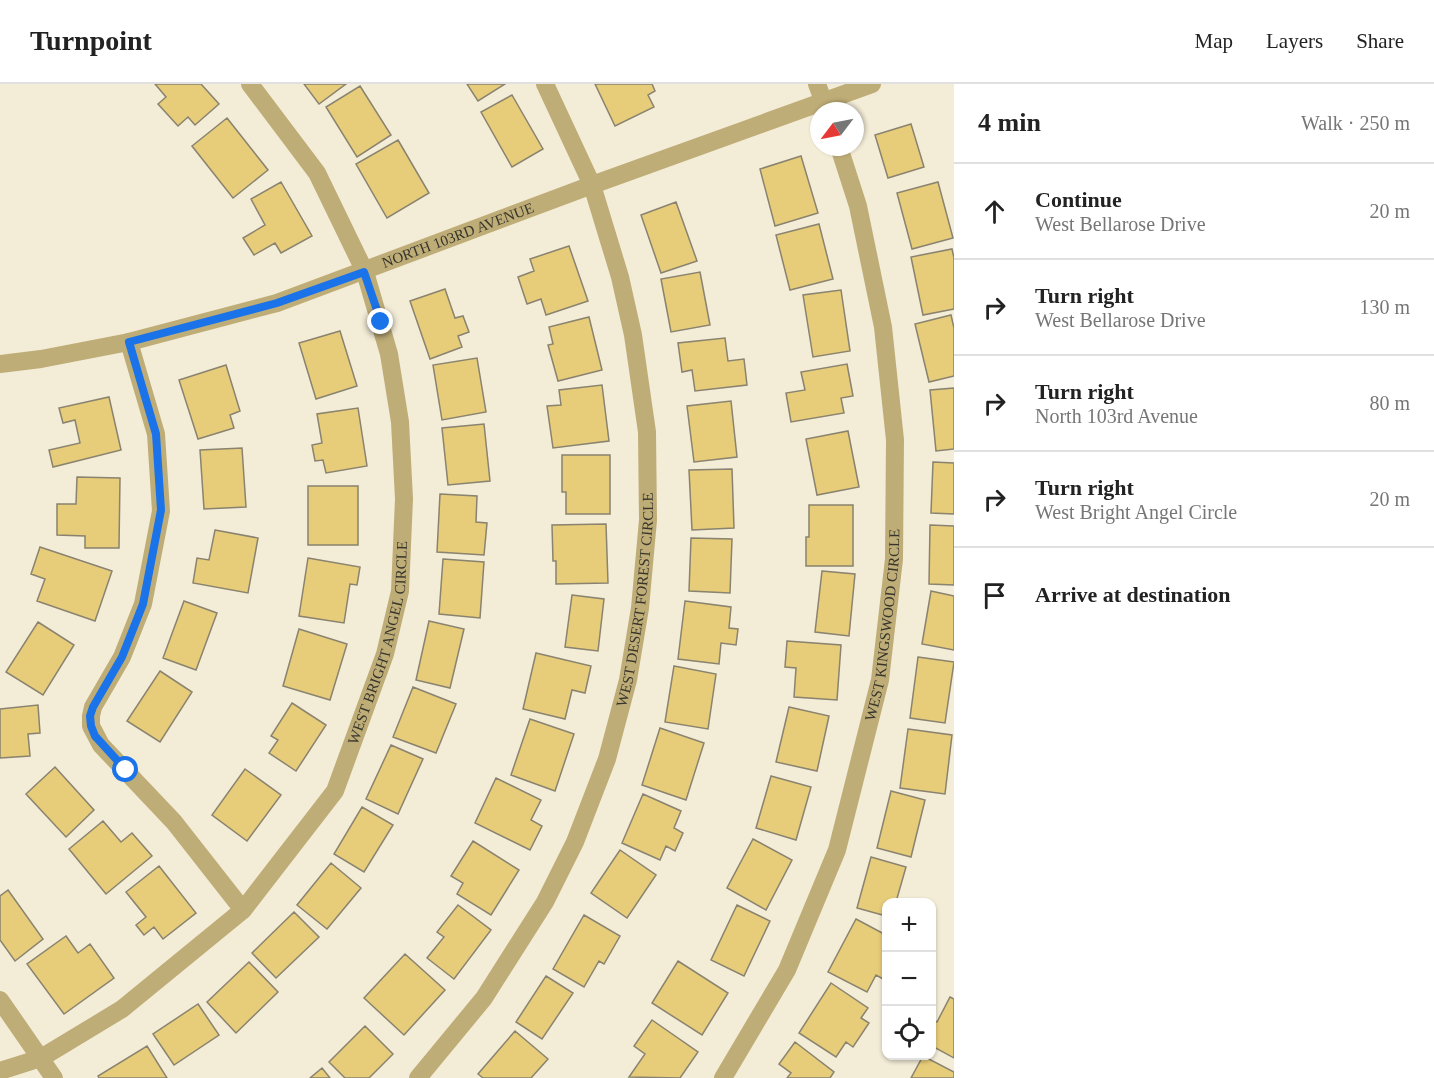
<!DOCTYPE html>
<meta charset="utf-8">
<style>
:root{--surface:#fff;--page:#f6f6f6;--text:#222;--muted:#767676;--line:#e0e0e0}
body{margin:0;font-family:"Times New Roman",serif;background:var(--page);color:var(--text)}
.controls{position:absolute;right:18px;bottom:18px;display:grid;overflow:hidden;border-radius:12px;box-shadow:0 2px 4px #0004}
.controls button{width:54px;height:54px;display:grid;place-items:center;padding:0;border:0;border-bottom:2px solid var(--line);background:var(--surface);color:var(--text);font:30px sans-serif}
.compass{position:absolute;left:810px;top:18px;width:54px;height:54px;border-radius:50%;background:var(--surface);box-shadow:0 2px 4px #0004;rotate:238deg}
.stop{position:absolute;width:18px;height:18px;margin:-14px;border:4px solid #1a73e8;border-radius:50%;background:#fff}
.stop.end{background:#1a73e8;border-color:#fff;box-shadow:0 2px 6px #0008}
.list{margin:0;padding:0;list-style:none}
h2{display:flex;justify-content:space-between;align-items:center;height:78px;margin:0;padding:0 24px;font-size:26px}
h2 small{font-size:20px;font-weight:400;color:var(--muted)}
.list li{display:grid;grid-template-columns:39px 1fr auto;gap:18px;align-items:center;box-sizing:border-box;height:96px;padding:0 24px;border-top:2px solid var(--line)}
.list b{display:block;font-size:22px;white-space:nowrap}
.list p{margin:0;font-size:20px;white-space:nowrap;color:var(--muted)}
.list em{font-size:20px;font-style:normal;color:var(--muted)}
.icon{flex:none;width:33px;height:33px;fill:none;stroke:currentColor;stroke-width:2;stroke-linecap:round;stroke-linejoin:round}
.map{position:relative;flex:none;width:954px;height:994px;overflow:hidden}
header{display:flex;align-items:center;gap:36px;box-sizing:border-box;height:84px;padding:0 30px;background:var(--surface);border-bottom:2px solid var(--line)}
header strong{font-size:28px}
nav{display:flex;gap:33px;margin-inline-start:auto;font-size:21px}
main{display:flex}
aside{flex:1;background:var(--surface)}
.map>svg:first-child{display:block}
.building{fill:#e7cc79;stroke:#89836f;stroke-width:1.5}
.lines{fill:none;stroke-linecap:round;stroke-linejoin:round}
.minor{stroke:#bfad77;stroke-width:18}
.route{stroke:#1a73e8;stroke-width:8}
.labels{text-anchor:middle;stroke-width:4.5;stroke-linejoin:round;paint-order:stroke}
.street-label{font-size:15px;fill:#37352c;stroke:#fff9e8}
</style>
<header>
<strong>Turnpoint</strong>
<nav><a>Map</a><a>Layers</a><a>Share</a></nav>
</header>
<main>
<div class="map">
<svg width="954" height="994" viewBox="0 0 954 994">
<rect width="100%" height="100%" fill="#f3ecd7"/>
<!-- building -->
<path class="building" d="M 155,0 L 201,0 L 219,20 L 195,41 L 188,33 L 178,42 L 158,20 L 166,13 Z
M 304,0 L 346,0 L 319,20 Z
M 467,0 L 505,0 L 478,17 Z
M 595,0 L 652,0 L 655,7 L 648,11 L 654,23 L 615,42 Z
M 360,2 L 391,51 L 357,73 L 326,23 Z
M 512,11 L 543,65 L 512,83 L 481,28 Z
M 227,34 L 268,86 L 233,114 L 192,62 Z
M 911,40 L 924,83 L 888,94 L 875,51 Z
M 398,56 L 429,109 L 387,134 L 356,80 Z
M 801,72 L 818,129 L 775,142 L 760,85 Z
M 281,98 L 312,152 L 281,169 L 275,159 L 254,171 L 243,154 L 265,141 L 251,115 Z
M 938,98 L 953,154 L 912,165 L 897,109 Z
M 676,118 L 697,177 L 661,189 L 641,131 Z
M 819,140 L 833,195 L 790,206 L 776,151 Z
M 569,162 L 588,217 L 546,231 L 541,215 L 527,220 L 518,193 L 534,187 L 530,175 Z
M 952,165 L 954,174 L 954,225 L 923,231 L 911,173 Z
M 700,188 L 710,241 L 671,248 L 661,195 Z
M 445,205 L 455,234 L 463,232 L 469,248 L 458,252 L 462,263 L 430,275 L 410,217 Z
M 841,206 L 850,267 L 813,273 L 803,211 Z
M 951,231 L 954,244 L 954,292 L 929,298 L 915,240 Z
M 589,233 L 602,286 L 558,297 L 548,261 L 553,260 L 549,243 Z
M 340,247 L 357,302 L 316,315 L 299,259 Z
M 725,254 L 728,277 L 744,275 L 747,301 L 695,307 L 692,286 L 682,288 L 678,259 Z
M 477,274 L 486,328 L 442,336 L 433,281 Z
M 847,280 L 853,312 L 841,314 L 844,329 L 791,338 L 786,309 L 805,306 L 801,288 Z
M 226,281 L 240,327 L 230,331 L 234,344 L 198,355 L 179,296 Z
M 602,301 L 609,357 L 553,364 L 547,322 L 561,321 L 559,306 Z
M 954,304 L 954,365 L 936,367 L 930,306 Z
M 109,313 L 121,366 L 53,383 L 49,366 L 80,359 L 75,336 L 63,339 L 59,324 Z
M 731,317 L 737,373 L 694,378 L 687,322 Z
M 358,324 L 367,382 L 326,389 L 323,376 L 315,377 L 312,361 L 322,359 L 317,330 Z
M 484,340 L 490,397 L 448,401 L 442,344 Z
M 848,347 L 859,403 L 817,411 L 806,355 Z
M 242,364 L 246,423 L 204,425 L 200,366 Z
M 562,371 L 610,371 L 610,430 L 566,430 L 566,408 L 562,408 Z
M 933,378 L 954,379 L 954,430 L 931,429 Z
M 732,385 L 734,444 L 692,446 L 689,386 Z
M 77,393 L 120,394 L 119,464 L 85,464 L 85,452 L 57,451 L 57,420 L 76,420 Z
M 308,402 L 358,402 L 358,461 L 308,461 Z
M 440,410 L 477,412 L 476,438 L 487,439 L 484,471 L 437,468 Z
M 809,421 L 853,421 L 853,482 L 806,482 L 806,453 L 809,453 Z
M 606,440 L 608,499 L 556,500 L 556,477 L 553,477 L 552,441 Z
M 930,441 L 954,442 L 954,501 L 929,500 Z
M 215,446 L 258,454 L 248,509 L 193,499 L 197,474 L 209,476 Z
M 691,454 L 732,455 L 730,509 L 689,507 Z
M 40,463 L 112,487 L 95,537 L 37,517 L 45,495 L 31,490 Z
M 308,474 L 360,483 L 357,501 L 350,500 L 344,539 L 299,532 Z
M 443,475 L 484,478 L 480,534 L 439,530 Z
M 822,487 L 855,490 L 849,552 L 815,548 Z
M 931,507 L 954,512 L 954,566 L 922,560 Z
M 572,511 L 604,515 L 598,567 L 565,563 Z
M 184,517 L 217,529 L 196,586 L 163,574 Z
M 685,517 L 731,523 L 729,544 L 738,545 L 736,561 L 721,559 L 719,580 L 678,575 Z
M 429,537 L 464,545 L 450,604 L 416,596 Z
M 38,538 L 74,561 L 43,611 L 6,588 Z
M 299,545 L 347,560 L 330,616 L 283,602 Z
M 787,557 L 841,561 L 837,616 L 794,613 L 796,584 L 785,583 Z
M 536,569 L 591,582 L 585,609 L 572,606 L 565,635 L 523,625 Z
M 918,573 L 954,578 L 945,639 L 910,634 Z
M 674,582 L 716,590 L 708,645 L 665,638 Z
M 160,587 L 192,608 L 160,658 L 127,637 Z
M 413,603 L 456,620 L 436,669 L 393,653 Z
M 292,619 L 326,641 L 296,687 L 269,669 L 278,656 L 271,652 Z
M 38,621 L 40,649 L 28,650 L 30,672 L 0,674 L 0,625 Z
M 789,623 L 829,632 L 817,687 L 776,678 Z
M 530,635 L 574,650 L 555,707 L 511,691 Z
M 660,644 L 704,659 L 686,716 L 642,701 Z
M 908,645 L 952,651 L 945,710 L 900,704 Z
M 391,661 L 423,675 L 398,730 L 366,715 Z
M 55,683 L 94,726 L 66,753 L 26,710 Z
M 245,685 L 281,711 L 247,757 L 212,731 Z
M 771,692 L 811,703 L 796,756 L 756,744 Z
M 496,694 L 541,716 L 531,736 L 542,742 L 530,766 L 475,739 Z
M 891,707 L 925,716 L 911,773 L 877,764 Z
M 643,710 L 681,727 L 674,744 L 683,749 L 675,767 L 666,762 L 660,776 L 622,759 Z
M 362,723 L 393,741 L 364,788 L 334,770 Z
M 103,737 L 121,758 L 132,749 L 152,772 L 106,810 L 69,765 Z
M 753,755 L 792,776 L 766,826 L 727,804 Z
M 473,757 L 519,786 L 491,831 L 457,810 L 463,799 L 451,792 Z
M 620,766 L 656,791 L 627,834 L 591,809 Z
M 871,773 L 906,783 L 896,818 L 890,817 L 886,818 L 886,832 L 857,824 Z
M 331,779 L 361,804 L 327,845 L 297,821 Z
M 159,782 L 196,829 L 163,855 L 154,843 L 144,851 L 136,841 L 146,833 L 126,808 Z
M 8,806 L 43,855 L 15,877 L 0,856 L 0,812 Z
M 458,821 L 491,846 L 454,895 L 427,874 L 444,853 L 437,848 Z
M 737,821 L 770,837 L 744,892 L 711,876 Z
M 294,828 L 319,853 L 276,894 L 252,869 Z
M 584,831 L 620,852 L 604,880 L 599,877 L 584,903 L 553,885 Z
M 856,835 L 886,851 L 886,860 L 884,865 L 886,867 L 886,892 L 885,896 L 876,891 L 867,908 L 828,888 Z
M 66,852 L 78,869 L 90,860 L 114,894 L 64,930 L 27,880 Z
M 405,870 L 445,906 L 404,951 L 364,914 Z
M 678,877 L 728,909 L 702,951 L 652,919 Z
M 249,878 L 278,908 L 236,949 L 207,918 Z
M 546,892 L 573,909 L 542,955 L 516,938 Z
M 831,899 L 868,924 L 861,934 L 869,939 L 853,963 L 846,958 L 836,973 L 799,949 Z
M 950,913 L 954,915 L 954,974 L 932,962 L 932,935 L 937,938 Z
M 198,920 L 219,951 L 174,981 L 153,950 Z
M 652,936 L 698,968 L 680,994 L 629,993 L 645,970 L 634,962 Z
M 365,942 L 393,970 L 369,994 L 345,994 L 329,978 Z
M 515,947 L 548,975 L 531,994 L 483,994 L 478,990 Z
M 795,958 L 834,988 L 830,994 L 787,994 L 791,989 L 779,980 Z
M 147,962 L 167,994 L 99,994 L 98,992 Z
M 923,972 L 954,988 L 954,994 L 911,994 Z
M 322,984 L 330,994 L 310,994 Z"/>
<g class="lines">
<!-- minor -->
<g class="minor">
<path d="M 817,0 L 827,27"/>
<path d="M 129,258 L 156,350 L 161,427 L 143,520 L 122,573 L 93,623 L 91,632 L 91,642 L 101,661 L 174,738 L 243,826"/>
<path id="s1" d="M 0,280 L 41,275 L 129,258 L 277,219 L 592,101 L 872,0"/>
<path d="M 0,916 L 54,994"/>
<path id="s2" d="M 0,987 L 41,974 L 122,925 L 243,826 L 335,707 L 385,570 L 400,507 L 404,415 L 400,338 L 389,270 L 365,188 L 317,89 L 250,0"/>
<path id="s3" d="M 418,994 L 484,914 L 545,818 L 575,758 L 607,675 L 628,596 L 640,524 L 648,436 L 647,348 L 633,251 L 620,193 L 592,101 L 545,0"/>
<path id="s4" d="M 723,994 L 787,886 L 837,766 L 880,596 L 894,475 L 895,356 L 883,243 L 858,122 L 839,63"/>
</g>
</g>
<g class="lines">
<!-- route -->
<path class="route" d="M 126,686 L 95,652 L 91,642 L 90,632 L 93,623 L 122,573 L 143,520 L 161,426 L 156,350 L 129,258 L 277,219 L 364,188 L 381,238"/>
</g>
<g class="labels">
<!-- street labels -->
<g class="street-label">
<text dy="5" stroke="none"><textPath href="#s1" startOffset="477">NORTH 103RD AVENUE</textPath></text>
<text dy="5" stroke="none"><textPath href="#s3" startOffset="536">WEST DESERT FOREST CIRCLE</textPath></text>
<text dy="5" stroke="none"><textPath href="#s4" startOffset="486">WEST KINGSWOOD CIRCLE</textPath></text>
<text dy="5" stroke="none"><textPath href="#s2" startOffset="600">WEST BRIGHT ANGEL CIRCLE</textPath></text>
</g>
</g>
</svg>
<div class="controls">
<button>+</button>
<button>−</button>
<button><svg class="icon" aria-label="locate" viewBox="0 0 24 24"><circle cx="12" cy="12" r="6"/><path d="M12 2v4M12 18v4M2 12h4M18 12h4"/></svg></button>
</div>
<svg class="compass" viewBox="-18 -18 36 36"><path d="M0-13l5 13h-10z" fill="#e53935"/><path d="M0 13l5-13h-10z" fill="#767676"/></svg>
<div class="stop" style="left:126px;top:686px"></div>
<div class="stop end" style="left:381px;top:238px"></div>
</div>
<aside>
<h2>4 min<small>Walk · 250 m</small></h2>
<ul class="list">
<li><svg class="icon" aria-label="ahead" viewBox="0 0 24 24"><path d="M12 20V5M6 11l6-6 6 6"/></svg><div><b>Continue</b><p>West Bellarose Drive</p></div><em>20 m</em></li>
<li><svg class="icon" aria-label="right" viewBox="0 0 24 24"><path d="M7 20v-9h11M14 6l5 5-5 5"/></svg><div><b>Turn right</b><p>West Bellarose Drive</p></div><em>130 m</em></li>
<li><svg class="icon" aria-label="right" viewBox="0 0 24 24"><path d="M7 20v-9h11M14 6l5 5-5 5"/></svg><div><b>Turn right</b><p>North 103rd Avenue</p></div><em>80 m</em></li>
<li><svg class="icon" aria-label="right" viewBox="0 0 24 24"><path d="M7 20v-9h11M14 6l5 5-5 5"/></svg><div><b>Turn right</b><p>West Bright Angel Circle</p></div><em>20 m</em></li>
<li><svg class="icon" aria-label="arrive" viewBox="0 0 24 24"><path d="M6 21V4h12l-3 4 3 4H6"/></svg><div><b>Arrive at destination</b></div></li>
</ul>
</aside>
</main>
